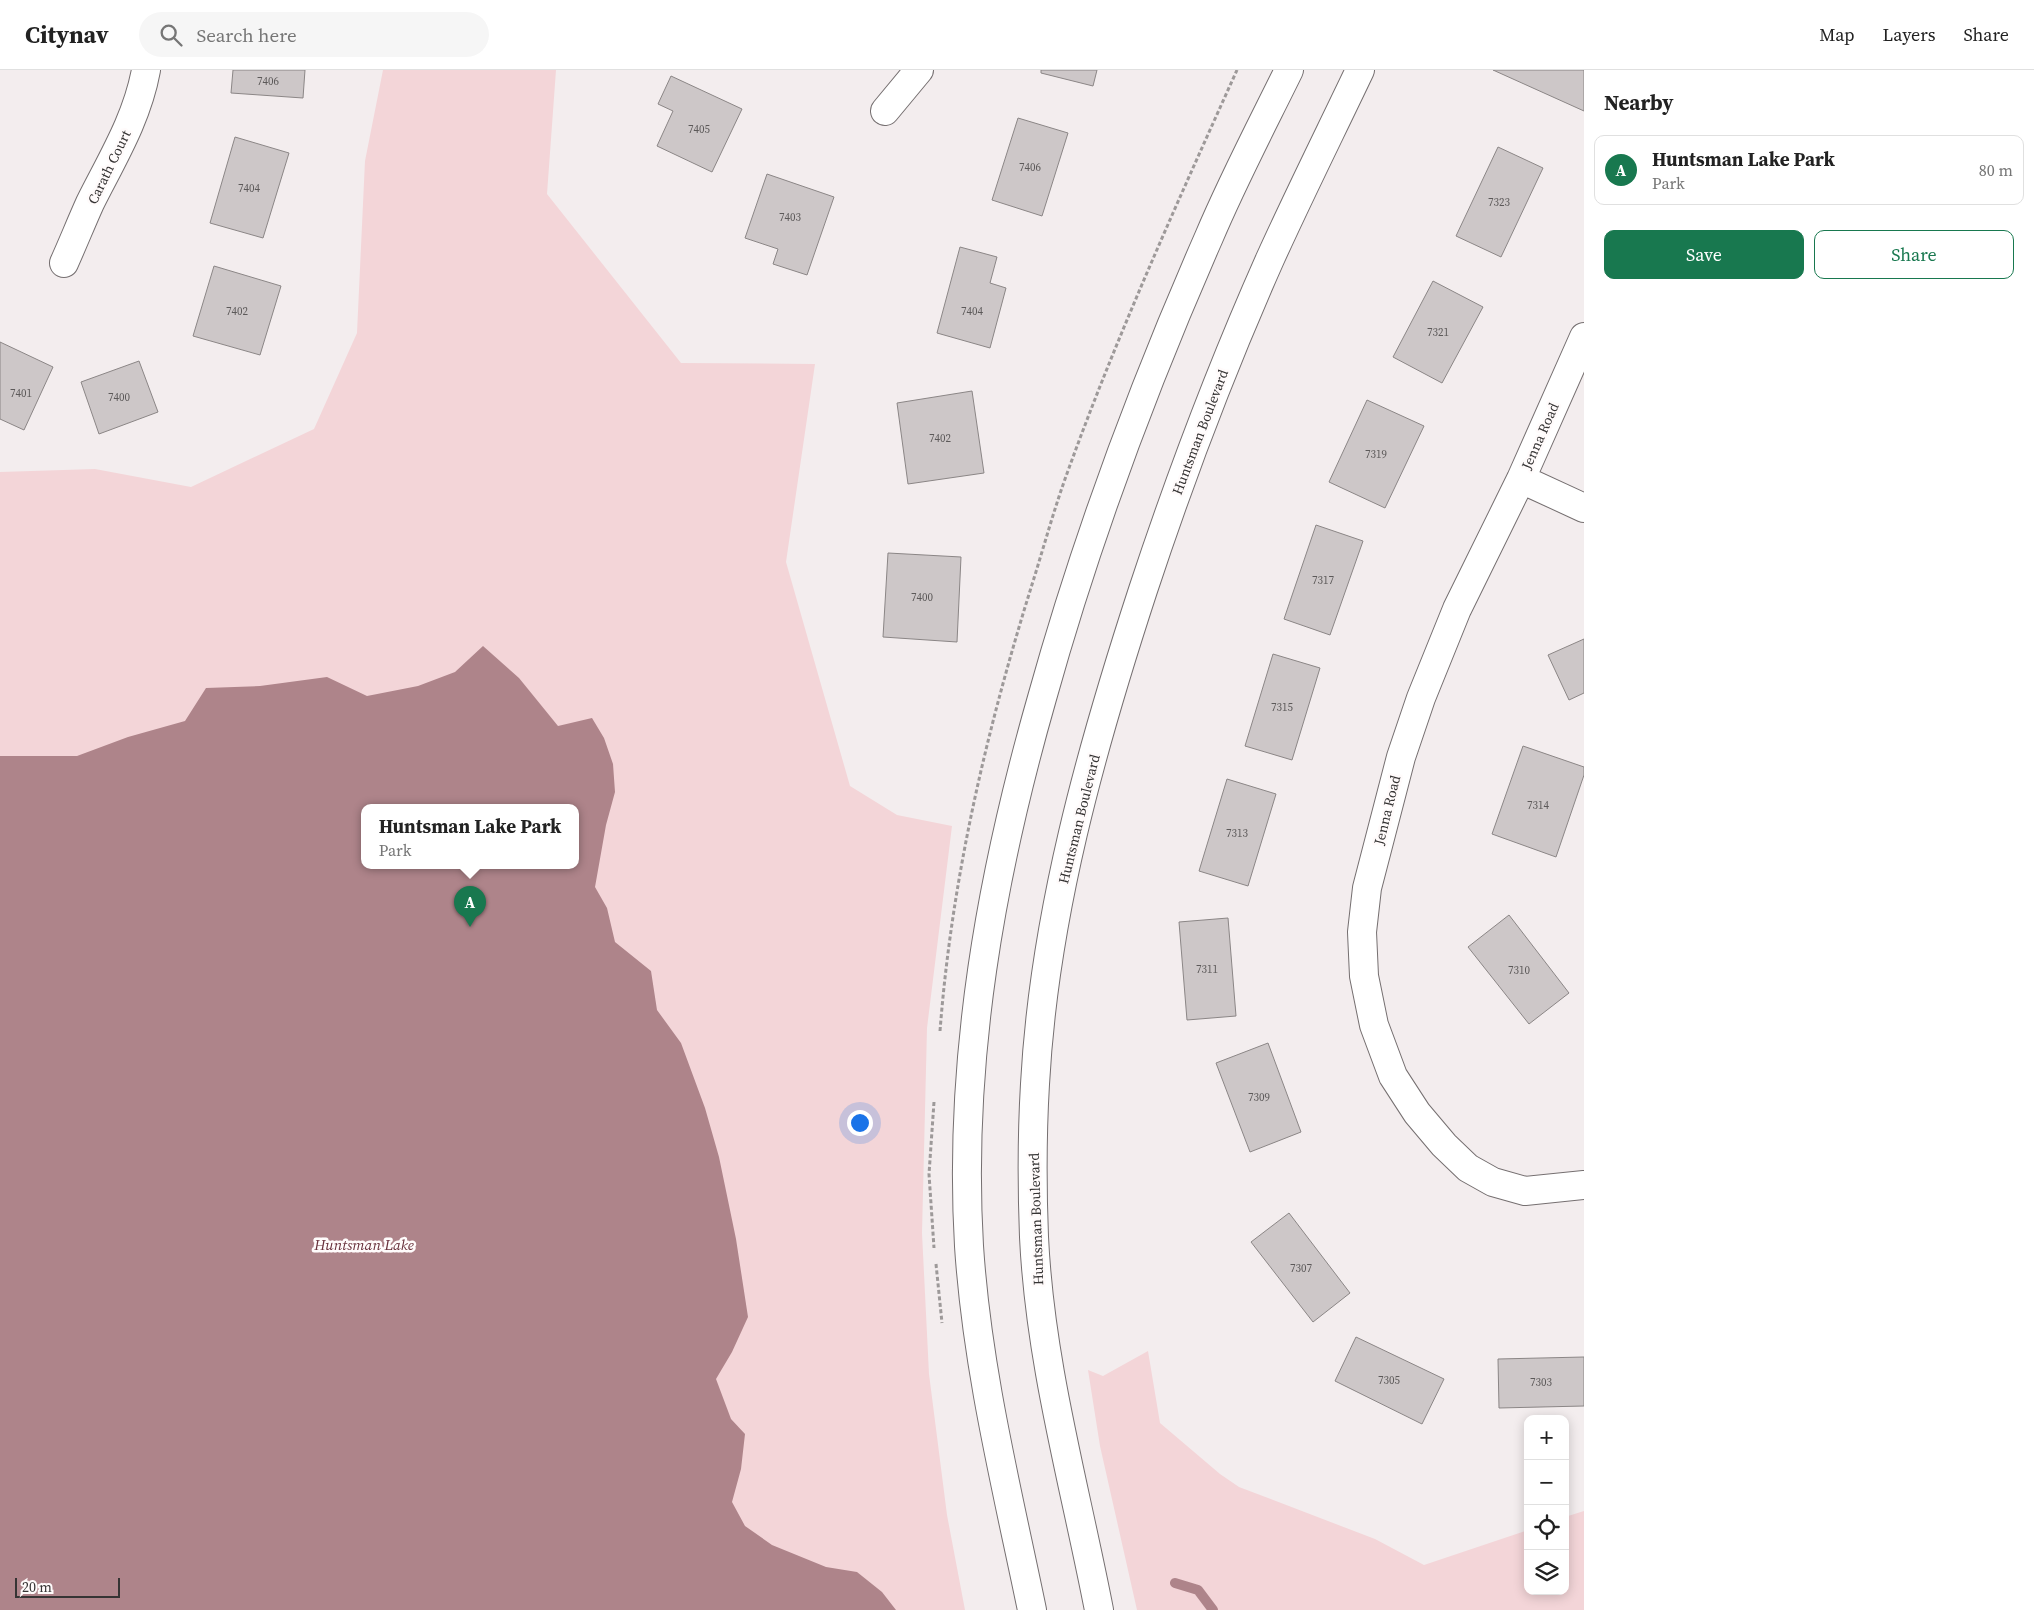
<!DOCTYPE html>
<meta charset="utf-8">
<style>
:root{--surface:#fff;--page:#f6f6f6;--text:#222;--muted:#767676;--line:#e0e0e0;--accent:#18784f}
body{margin:0;font-family:"Source Serif 4",serif;background:var(--page);color:var(--text)}
.controls{position:absolute;right:15px;bottom:15px;display:grid;overflow:hidden;border-radius:10px;box-shadow:0 2px 12px #0003}
.controls button{width:45px;height:45px;display:grid;place-items:center;padding:0;border:0;border-bottom:1px solid var(--line);background:var(--surface);color:var(--text);font:25px sans-serif}
.scale{position:absolute;left:15px;bottom:12px;width:105px;box-sizing:border-box;padding-left:5px;border:2px solid #363434;border-top:0;font-size:14px;line-height:18px;white-space:nowrap;color:#363434;-webkit-text-stroke:4px #fffbfb;paint-order:stroke}
.you{position:absolute;left:859px;top:1052px;width:18px;height:18px;margin:-12px;border:4px solid #fff;border-radius:50%;background:#1a73e8;box-shadow:0 0 0 8px #1a73e833}
.badge{display:grid;place-items:center;width:32px;height:32px;border-radius:50%;background:var(--accent);color:#fff;font-size:16px;font-weight:700}
.pin{position:absolute;translate:-50% -41px;filter:drop-shadow(0 1px 2px #0008)}
.pin::after{content:'';position:absolute;top:26px;width:18px;height:15px;background:inherit;clip-path:polygon(0 0,100% 0,50% 100%)}
.popup{position:absolute;left:361px;top:734px;width:218px;height:65px;box-sizing:border-box;display:grid;place-content:center;border-radius:10px;background:var(--surface);filter:drop-shadow(0 1px 4px #0005);font-size:16px;white-space:nowrap;color:var(--muted)}
.popup b{font-size:19px;color:var(--text)}
.popup::after{content:'';position:absolute;left:50%;top:100%;margin-left:-10px;border:10px solid transparent;border-top-color:var(--surface)}
.list{margin:0;padding:0;list-style:none}
h2{display:flex;justify-content:space-between;align-items:center;height:65px;margin:0;padding:0 20px;font-size:21px}
h2 small{font-size:16px;font-weight:400;color:var(--muted)}
.list li{display:grid;grid-template-columns:32px 1fr auto;gap:15px;align-items:center;box-sizing:border-box;height:70px;margin:0 10px 10px;padding:0 10px;border:1px solid var(--line);border-radius:10px}
.list b{display:block;font-size:19px;white-space:nowrap}
.list p{margin:0;font-size:16px;white-space:nowrap;color:var(--muted)}
.list em{font-size:16px;font-style:normal;color:var(--muted)}
.actions{display:flex;gap:10px;padding:15px 20px}
.actions a{flex:1;padding:11px 0;border:1px solid var(--accent);border-radius:10px;text-align:center;font-size:18px;color:var(--accent)}
.actions .main{background:var(--accent);color:#fff}
.icon{flex:none;width:28px;height:28px;fill:none;stroke:currentColor;stroke-width:2;stroke-linecap:round;stroke-linejoin:round}
.map{position:relative;flex:none;width:1584px;height:1540px;overflow:hidden}
header{display:flex;align-items:center;gap:30px;box-sizing:border-box;height:70px;padding:0 25px;background:var(--surface);border-bottom:1px solid var(--line)}
header strong{font-size:24px}
nav{display:flex;gap:28px;margin-inline-start:auto;font-size:18px}
.search{width:350px;height:45px;background:var(--page);display:flex;align-items:center;gap:12px;box-sizing:border-box;padding:0 18px;border-radius:28px;color:var(--muted);font-size:19px}
main{display:flex}
aside{flex:1;background:var(--surface)}
.map>svg:first-child{display:block}
.green{fill:#f3d5d8;fill-rule:evenodd}
.water{fill:#ae848a;fill-rule:evenodd}
.lines{fill:none;stroke-linecap:round;stroke-linejoin:round}
.stream{stroke:#ae848a;stroke-width:10}
.building{fill:#cdc7c8;stroke:#8b8686}
.minor-casing{stroke:#756f70;stroke-width:30}
.path{stroke:#9d9999;stroke-width:3;stroke-dasharray:4 2.5;stroke-linecap:butt}
.minor{stroke:#fff;stroke-width:28}
.labels{text-anchor:middle;stroke-width:5;stroke-linejoin:round;paint-order:stroke}
.number-label{font-size:11px;fill:#5c5959}
.street-label{font-size:14px;fill:#363434;stroke:#fffbfb}
.water-label{font-size:15px;font-style:italic;fill:#68303b;stroke:#fffbfb}
</style>
<header>
<strong>Citynav</strong>
<div class="search"><svg class="icon" aria-label="search" viewBox="0 0 24 24"><circle cx="10" cy="10" r="6"/><path d="M15 15l6 6"/></svg>Search here</div>
<nav><a>Map</a><a>Layers</a><a>Share</a></nav>
</header>
<main>
<div class="map">
<svg width="1584" height="1540" viewBox="0 0 1584 1540">
<rect width="100%" height="100%" fill="#f3edee"/>
<!-- green -->
<path class="green" d="M 383,0 L 556,0 L 547,124 L 681,293 L 815,294 L 786,492 L 850,716 L 897,745 L 952,756 L 927,958 L 922,1163 L 929,1304 L 947,1445 L 965,1540 L 0,1540 L 0,402 L 95,399 L 191,417 L 314,359 L 357,263 L 365,91 ZM 365,738 L 575,738 L 575,796 L 365,796 Z
M 1148,1281 L 1160,1353 L 1220,1404 L 1239,1417 L 1375,1469 L 1424,1495 L 1528,1460 L 1528,1521 L 1565,1521 L 1565,1447 L 1584,1441 L 1584,1540 L 1137,1540 L 1100,1376 L 1088,1300 L 1103,1306 Z"/>
<!-- water -->
<path class="water" d="M 483,576 L 519,608 L 558,656 L 592,648 L 604,668 L 613,694 L 615,722 L 606,755 L 595,817 L 607,838 L 615,872 L 651,901 L 657,940 L 681,973 L 705,1038 L 719,1087 L 736,1169 L 748,1247 L 732,1282 L 716,1309 L 731,1349 L 745,1364 L 741,1399 L 732,1432 L 745,1456 L 772,1475 L 826,1497 L 857,1502 L 882,1522 L 896,1540 L 0,1540 L 0,686 L 77,686 L 128,667 L 185,651 L 206,618 L 260,616 L 327,607 L 367,626 L 418,616 L 455,602 ZM 365,738 L 575,738 L 575,796 L 365,796 Z"/>
<g class="lines">
<!-- stream -->
<path class="stream" d="M 1175,1513 L 1198,1520 L 1213,1540"/>
</g>
<!-- building -->
<path class="building" d="M 233,0 L 305,0 L 303,28 L 231,23 Z
M 1041,0 L 1097,0 L 1093,16 L 1041,3 Z
M 1493,0 L 1584,0 L 1584,41 Z
M 671,6 L 742,39 L 712,102 L 657,76 L 673,41 L 658,34 Z
M 1018,48 L 1068,63 L 1042,146 L 992,130 Z
M 235,67 L 289,83 L 263,168 L 210,153 Z
M 1498,77 L 1543,98 L 1501,187 L 1456,166 Z
M 767,104 L 834,127 L 807,205 L 773,194 L 778,179 L 745,168 Z
M 960,177 L 997,187 L 990,213 L 1006,218 L 990,278 L 937,263 Z
M 214,196 L 281,216 L 260,285 L 193,266 Z
M 1433,211 L 1483,237 L 1442,313 L 1393,287 Z
M 0,272 L 53,297 L 24,360 L 0,349 Z
M 139,291 L 158,342 L 99,364 L 81,312 Z
M 972,321 L 984,403 L 908,414 L 897,333 Z
M 1367,330 L 1424,356 L 1385,438 L 1329,412 Z
M 1316,455 L 1363,471 L 1330,565 L 1284,549 Z
M 888,483 L 961,487 L 957,572 L 883,567 Z
M 1584,569 L 1584,623 L 1569,630 L 1548,585 Z
M 1273,584 L 1320,598 L 1292,690 L 1245,676 Z
M 1523,676 L 1584,697 L 1584,705 L 1556,787 L 1492,764 Z
M 1227,709 L 1276,724 L 1248,816 L 1199,801 Z
M 1509,845 L 1569,923 L 1529,954 L 1468,877 Z
M 1228,848 L 1236,946 L 1187,950 L 1179,852 Z
M 1268,973 L 1301,1062 L 1250,1082 L 1216,993 Z
M 1289,1143 L 1350,1223 L 1313,1252 L 1251,1172 Z
M 1356,1267 L 1444,1309 L 1422,1354 L 1335,1311 Z
M 1584,1287 L 1584,1336 L 1499,1338 L 1498,1289 Z"/>
<g class="lines">
<!-- minor casing -->
<g class="minor-casing">
<path id="minor" d="M 885,41 L 919,0
M 64,193 C 73,173 81,153 90,133 C 112,89 137,49 146,0
M 1584,267 L 1521,409 L 1457,539 L 1421,628 L 1401,687 L 1367,818 L 1362,862 L 1364,906 L 1374,955 L 1393,1006 L 1417,1043 L 1444,1075 L 1468,1098 L 1493,1112 L 1525,1121 L 1584,1115
M 1521,409 L 1584,438
M 1032,1540 C 1007,1419 977,1299 969,1176 C 958,990 991,806 1042,628 C 1086,470 1143,317 1209,167 C 1233,110 1262,55 1289,0
M 1099,1540 C 1075,1416 1040,1294 1034,1167 C 1032,1116 1032,1065 1035,1014 C 1044,846 1091,679 1143,520 C 1180,408 1222,297 1270,189 C 1299,125 1330,63 1360,0"/>
</g>
<!-- path -->
<path class="path" d="M 940,961 C 952,805 988,654 1035,505 C 1046,469 1056,433 1069,398 C 1118,263 1178,131 1237,0
M 934,1032 L 929,1104 L 934,1178
M 936,1194 L 942,1253"/>
<!-- minor -->
<use href="#minor" class="minor"/>
</g>
<g class="labels">
<!-- number labels -->
<g class="number-label">
<text x="268" y="15">7406</text>
<text x="699" y="63">7405</text>
<text x="1030" y="101">7406</text>
<text x="249" y="122">7404</text>
<text x="1499" y="136">7323</text>
<text x="790" y="151">7403</text>
<text x="237" y="245">7402</text>
<text x="972" y="245">7404</text>
<text x="1438" y="266">7321</text>
<text x="21" y="327">7401</text>
<text x="119" y="331">7400</text>
<text x="940" y="372">7402</text>
<text x="1376" y="388">7319</text>
<text x="1323" y="514">7317</text>
<text x="922" y="531">7400</text>
<text x="1282" y="641">7315</text>
<text x="1538" y="739">7314</text>
<text x="1237" y="767">7313</text>
<text x="1207" y="903">7311</text>
<text x="1519" y="904">7310</text>
<text x="1259" y="1031">7309</text>
<text x="1301" y="1202">7307</text>
<text x="1389" y="1314">7305</text>
<text x="1541" y="1316">7303</text>
</g>
<!-- street labels -->
<g class="street-label">
<text transform="translate(109 97) rotate(-64)" y="5">Carath Court</text>
<text transform="translate(1200 362) rotate(-69)" y="5">Huntsman Boulevard</text>
<text transform="translate(1540 366) rotate(-66)" y="5">Jenna Road</text>
<text transform="translate(1387 740) rotate(-76)" y="5">Jenna Road</text>
<text transform="translate(1079 749) rotate(-76)" y="5">Huntsman Boulevard</text>
<text transform="translate(1036 1149) rotate(-92)" y="5">Huntsman Boulevard</text>
</g>
<!-- water labels -->
<g class="water-label">
<text x="364" y="1180">Huntsman Lake</text>
</g>
</g>
</svg>
<div class="controls">
<button>+</button>
<button>−</button>
<button><svg class="icon" aria-label="locate" viewBox="0 0 24 24"><circle cx="12" cy="12" r="6"/><path d="M12 2v4M12 18v4M2 12h4M18 12h4"/></svg></button>
<button><svg class="icon" aria-label="layers" viewBox="0 0 24 24"><path d="M12 4l9 5-9 5-9-5zM3 14l9 5 9-5"/></svg></button>
</div>
<div class="scale">20 m</div>
<div class="you"></div>
<div class="pin badge" style="left:470px;top:857px">A</div>
<div class="popup"><b>Huntsman Lake Park</b>Park</div>
</div>
<aside>
<h2>Nearby<small></small></h2>
<ul class="list">
<li><span class="badge">A</span><div><b>Huntsman Lake Park</b><p>Park</p></div><em>80 m</em></li>
</ul>
<div class="actions"><a class="main">Save</a><a>Share</a></div>
</aside>
</main>
